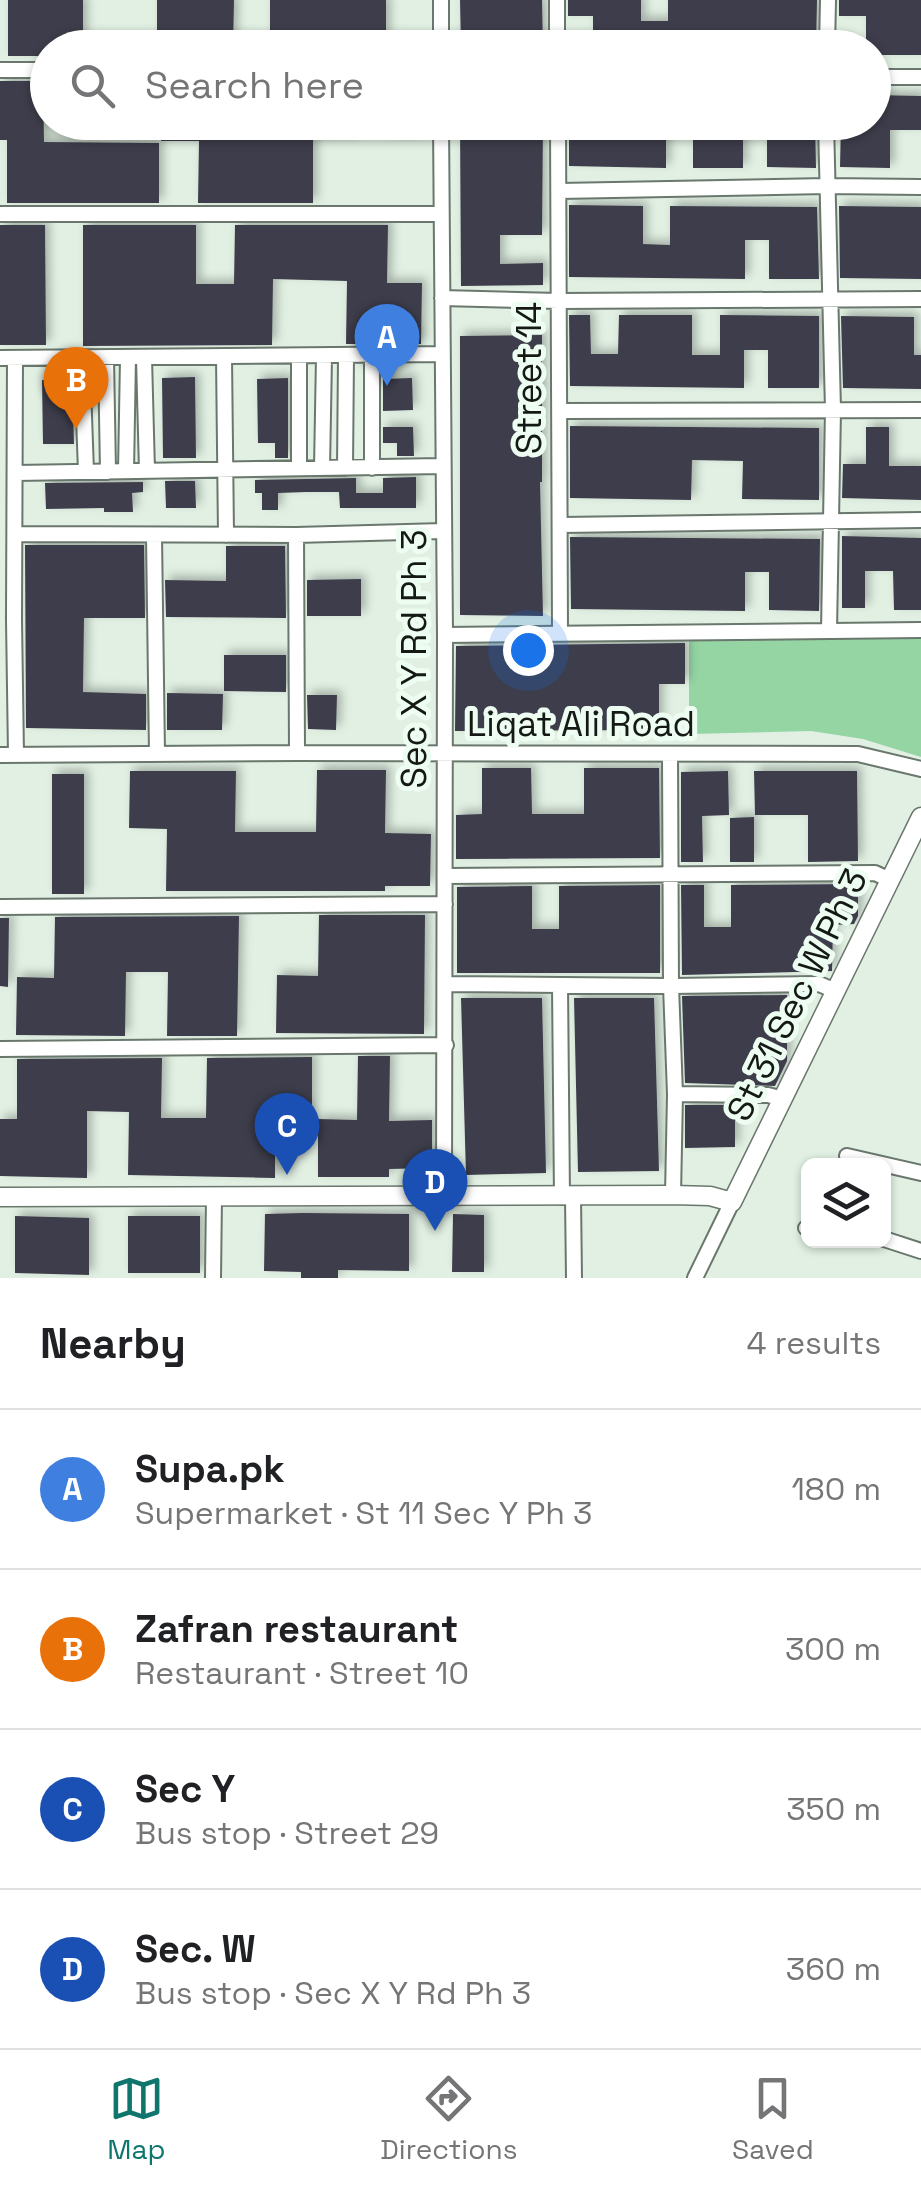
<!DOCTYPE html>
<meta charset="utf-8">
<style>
:root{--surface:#fff;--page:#f2f2f2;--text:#202124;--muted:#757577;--line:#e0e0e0;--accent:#0f766e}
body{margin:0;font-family:"Space Grotesk",sans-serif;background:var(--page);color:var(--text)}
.controls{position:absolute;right:30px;bottom:30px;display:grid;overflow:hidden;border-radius:15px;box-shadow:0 2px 8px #0004}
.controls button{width:90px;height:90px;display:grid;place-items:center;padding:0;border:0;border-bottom:2px solid var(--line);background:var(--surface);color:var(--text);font:50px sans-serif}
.you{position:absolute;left:528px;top:650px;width:35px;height:35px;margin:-25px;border:8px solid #fff;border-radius:50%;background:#1a73e8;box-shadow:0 0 0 15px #1a73e833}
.badge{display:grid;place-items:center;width:65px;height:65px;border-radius:50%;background:var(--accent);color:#fff;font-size:32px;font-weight:700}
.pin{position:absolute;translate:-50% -82px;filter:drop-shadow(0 2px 5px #0008)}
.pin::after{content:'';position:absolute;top:52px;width:35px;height:30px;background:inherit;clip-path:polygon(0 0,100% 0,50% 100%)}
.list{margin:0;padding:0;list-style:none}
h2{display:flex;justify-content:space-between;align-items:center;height:130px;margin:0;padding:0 40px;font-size:42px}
h2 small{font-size:32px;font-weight:400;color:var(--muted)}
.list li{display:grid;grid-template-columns:65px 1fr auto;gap:30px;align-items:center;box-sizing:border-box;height:160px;padding:0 40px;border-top:2px solid var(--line)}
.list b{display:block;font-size:38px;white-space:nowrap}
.list p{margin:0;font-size:32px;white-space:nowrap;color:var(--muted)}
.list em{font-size:32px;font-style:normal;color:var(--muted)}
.icon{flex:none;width:55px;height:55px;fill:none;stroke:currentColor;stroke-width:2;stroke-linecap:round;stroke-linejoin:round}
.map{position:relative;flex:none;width:921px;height:1278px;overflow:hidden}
.search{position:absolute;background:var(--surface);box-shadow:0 2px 8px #0004;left:30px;right:30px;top:30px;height:110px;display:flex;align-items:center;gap:25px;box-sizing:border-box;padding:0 35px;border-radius:55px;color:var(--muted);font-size:38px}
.sheet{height:770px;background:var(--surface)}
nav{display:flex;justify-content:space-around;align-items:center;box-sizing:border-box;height:140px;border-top:2px solid var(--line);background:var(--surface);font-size:28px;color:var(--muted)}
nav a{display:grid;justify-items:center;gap:5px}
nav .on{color:var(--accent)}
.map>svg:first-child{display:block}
.green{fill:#94d5a3}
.building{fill:#3e3e4b;filter:url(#shadow)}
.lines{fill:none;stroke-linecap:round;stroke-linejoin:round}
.minor-casing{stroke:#6a776d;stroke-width:18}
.major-casing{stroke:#6a776d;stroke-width:21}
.minor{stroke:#fff;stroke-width:14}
.major{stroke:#fff;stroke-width:18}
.labels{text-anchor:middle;stroke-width:10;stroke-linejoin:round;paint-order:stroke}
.street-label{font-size:35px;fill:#141915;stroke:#eefdf1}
</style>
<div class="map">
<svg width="921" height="1278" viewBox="0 0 921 1278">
<defs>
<filter id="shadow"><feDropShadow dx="4.5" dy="-4.5" stdDeviation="5" flood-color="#0004"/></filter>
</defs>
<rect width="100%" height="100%" fill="#e1f0e3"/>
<!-- green -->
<path class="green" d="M 921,636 L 921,757 L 863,739 L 811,731 L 689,734 L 689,640 Z"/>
<!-- building -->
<path class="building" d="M 8,0 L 83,0 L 83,48 L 48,48 L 48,56 L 8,56 Z
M 157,0 L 234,0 L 233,48 L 157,48 Z
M 270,0 L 386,0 L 386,48 L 270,48 Z
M 460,0 L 542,0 L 543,48 L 461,48 Z
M 568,0 L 641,0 L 641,21 L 668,21 L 668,0 L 817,0 L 816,48 L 593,48 L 593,16 L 568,16 Z
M 839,0 L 921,0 L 921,55 L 874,55 L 874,48 L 866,48 L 866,16 L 839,16 Z
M 0,81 L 43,81 L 44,142 L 159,143 L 159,203 L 7,203 L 7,140 L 0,140 Z
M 874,95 L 921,96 L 921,130 L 890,130 L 890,168 L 840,167 L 841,122 L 874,122 Z
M 161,122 L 353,122 L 353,140 L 313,140 L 313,203 L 198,203 L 199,141 L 161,141 Z
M 384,122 L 420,122 L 420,139 L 384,139 Z
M 460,122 L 543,122 L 542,235 L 500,235 L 500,264 L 543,263 L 543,285 L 461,286 Z
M 569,122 L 666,122 L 666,168 L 569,166 Z
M 693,122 L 743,122 L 743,168 L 693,168 Z
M 767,122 L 815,122 L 816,168 L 767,167 Z
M 569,205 L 643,206 L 643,244 L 670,245 L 670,206 L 817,207 L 819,279 L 769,279 L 769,240 L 745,240 L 745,279 L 569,277 Z
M 839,206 L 921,207 L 921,279 L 840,278 Z
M 0,225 L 45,225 L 46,345 L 0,345 Z
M 83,225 L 196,225 L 196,284 L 234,284 L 235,225 L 388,225 L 387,283 L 422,283 L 421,344 L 346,344 L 347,281 L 273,279 L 272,345 L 83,346 Z
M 569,315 L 590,315 L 591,354 L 618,354 L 619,315 L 692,315 L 692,355 L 720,355 L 720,315 L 819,316 L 819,388 L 768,388 L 768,350 L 744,350 L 744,388 L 570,386 Z
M 841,316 L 914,317 L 914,355 L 921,355 L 921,389 L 843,388 Z
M 542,335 L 542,482 L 540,482 L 543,616 L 460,615 L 460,336 Z
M 195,377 L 196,458 L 163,458 L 162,378 Z
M 288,378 L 288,458 L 275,458 L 275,443 L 258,443 L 257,379 Z
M 412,378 L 413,410 L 383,411 L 383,379 Z
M 42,380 L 72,380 L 74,444 L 43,444 Z
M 570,426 L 819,428 L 819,500 L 742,499 L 743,461 L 692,460 L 691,500 L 570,498 Z
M 383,427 L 413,427 L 414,456 L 397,456 L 397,443 L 383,443 Z
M 866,427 L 889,427 L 889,466 L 921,466 L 921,500 L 842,498 L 843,464 L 866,464 Z
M 416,477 L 416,508 L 340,508 L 339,492 L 306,492 L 278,493 L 278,510 L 262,510 L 262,493 L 255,493 L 255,480 L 356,478 L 356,493 L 383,493 L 383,478 Z
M 165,481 L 195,481 L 196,508 L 166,508 Z
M 143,482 L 143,492 L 132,493 L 133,512 L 104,512 L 104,508 L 46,509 L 45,483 Z
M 842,536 L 921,538 L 921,610 L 894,610 L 893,571 L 865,571 L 865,608 L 842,608 Z
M 570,537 L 820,539 L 819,611 L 769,610 L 769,572 L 745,572 L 745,611 L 571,609 Z
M 25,545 L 144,545 L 145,618 L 84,618 L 83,692 L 146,694 L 146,730 L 26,728 Z
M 226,546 L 285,546 L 286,618 L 166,617 L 165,580 L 226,581 Z
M 361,579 L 361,616 L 307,616 L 307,580 Z
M 685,643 L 685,684 L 659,684 L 659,730 L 455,731 L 456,646 Z
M 224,655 L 286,655 L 286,692 L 224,691 Z
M 167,693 L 223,694 L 222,730 L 167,730 Z
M 307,695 L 337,695 L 336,730 L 308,729 Z
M 482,768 L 531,768 L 532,814 L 584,814 L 584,768 L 659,768 L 660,858 L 456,859 L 456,815 L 482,814 Z
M 317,770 L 386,770 L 385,833 L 431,834 L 430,886 L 385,886 L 385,891 L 166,891 L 167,829 L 129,828 L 130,771 L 236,771 L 235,832 L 316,832 Z
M 728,771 L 729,815 L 702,816 L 703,862 L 681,862 L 681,772 Z
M 754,771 L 857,771 L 858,861 L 808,862 L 808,815 L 755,815 Z
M 52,774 L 84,774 L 84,894 L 52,894 Z
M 754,817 L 754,862 L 730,862 L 730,818 Z
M 858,884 L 858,916 L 854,924 L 833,925 L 832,971 L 682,975 L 681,885 L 704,885 L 704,927 L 731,927 L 731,885 Z
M 660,885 L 660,973 L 457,973 L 457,887 L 532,886 L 532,929 L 559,929 L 559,886 Z
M 319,915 L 425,915 L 424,1034 L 276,1033 L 277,975 L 318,976 Z
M 239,916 L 237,1036 L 167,1036 L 168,972 L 126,972 L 125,1036 L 16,1035 L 17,977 L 54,978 L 55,917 Z
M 0,918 L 9,918 L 8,987 L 0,986 Z
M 787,995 L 787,1061 L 775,1086 L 685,1083 L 682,996 Z
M 461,998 L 542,998 L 546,1173 L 466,1175 Z
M 574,998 L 654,998 L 659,1171 L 578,1172 Z
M 358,1056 L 390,1056 L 389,1121 L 432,1120 L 432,1168 L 389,1169 L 389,1177 L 318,1177 L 318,1119 L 357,1120 Z
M 312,1057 L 312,1113 L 275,1113 L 275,1178 L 128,1175 L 129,1112 L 87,1111 L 87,1178 L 0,1176 L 0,1119 L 17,1119 L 17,1059 L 162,1058 L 161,1118 L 206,1118 L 207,1058 Z
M 685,1105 L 735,1105 L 735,1147 L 685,1148 Z
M 302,1213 L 409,1214 L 409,1271 L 338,1270 L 338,1278 L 301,1278 L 301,1272 L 264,1271 L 265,1214 Z
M 453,1214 L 484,1215 L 484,1272 L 452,1272 Z
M 15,1216 L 89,1218 L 89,1275 L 15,1273 Z
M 128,1216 L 200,1216 L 200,1273 L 128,1273 Z"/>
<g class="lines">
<!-- minor casing -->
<g class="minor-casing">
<path id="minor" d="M 557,0 L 557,48
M 441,48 L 441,0
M 827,48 L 828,0
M 0,70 L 48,70
M 874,77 L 921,77
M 441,122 L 445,635 L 444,1196
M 558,122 L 560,633
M 826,122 L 833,410 L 829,631
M 559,191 L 827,186 L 921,187
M 0,214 L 441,214
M 442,298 L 559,301 L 921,299
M 224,357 L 226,535
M 0,358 L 441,354
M 15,358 L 14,620 L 16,755
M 106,358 L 108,472
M 144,358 L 147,471
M 82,359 L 86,472
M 559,411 L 921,410
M 299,467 L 299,357
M 322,468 L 324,357
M 345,468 L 346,357
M 372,468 L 372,356
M 126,471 L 128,358
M 16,473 L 442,466
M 561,525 L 921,520
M 16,534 L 296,535 L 443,531
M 154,535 L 157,754
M 296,535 L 297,753
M 445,635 L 921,630
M 670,754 L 671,986 L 675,1094 L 673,1195
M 0,755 L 297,753 L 858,754 L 921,769
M 445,876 L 875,873 L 890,880
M 0,907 L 445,904
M 446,984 L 671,986 L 819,984 L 836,991
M 560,985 L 562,1197
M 0,1049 L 446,1045
M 675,1094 L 768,1095 L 783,1099
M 847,1156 L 921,1173
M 573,1197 L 574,1278
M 806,1228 L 808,1228
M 884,1239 L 921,1251
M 213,1278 L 214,1197
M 695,1278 L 732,1202"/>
</g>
<!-- major casing -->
<g class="major-casing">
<path id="major" d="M 0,1197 L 673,1195 L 710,1196 L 732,1202 L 921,817"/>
</g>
<!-- minor -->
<use href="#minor" class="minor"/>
<!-- major -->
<use href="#major" class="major"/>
</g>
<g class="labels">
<!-- street labels -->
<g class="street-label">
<text transform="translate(529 378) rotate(-90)" y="12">Street 14</text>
<text transform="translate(414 659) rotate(-90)" y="12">Sec X Y Rd Ph 3</text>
<text x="581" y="736">Liqat Ali Road</text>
<text transform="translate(797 995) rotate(-64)" y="12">St 31 Sec W Ph 3</text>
</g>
</g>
</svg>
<div class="controls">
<button><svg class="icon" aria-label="layers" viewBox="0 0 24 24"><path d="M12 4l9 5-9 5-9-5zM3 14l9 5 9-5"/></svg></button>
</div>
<div class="you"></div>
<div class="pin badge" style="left:387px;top:386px;background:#3f7fe0">A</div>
<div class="pin badge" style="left:76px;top:429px;background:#e8710a">B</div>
<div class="pin badge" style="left:287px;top:1175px;background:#1a4fb4">C</div>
<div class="pin badge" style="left:435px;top:1231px;background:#1a4fb4">D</div>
<div class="search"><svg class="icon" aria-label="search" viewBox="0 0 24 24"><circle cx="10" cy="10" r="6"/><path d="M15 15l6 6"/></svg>Search here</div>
</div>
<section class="sheet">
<h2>Nearby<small>4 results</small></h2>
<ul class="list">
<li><span class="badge" style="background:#3f7fe0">A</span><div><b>Supa.pk</b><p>Supermarket · St 11 Sec Y Ph 3</p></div><em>180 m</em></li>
<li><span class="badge" style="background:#e8710a">B</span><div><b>Zafran restaurant</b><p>Restaurant · Street 10</p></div><em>300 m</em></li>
<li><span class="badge" style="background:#1a4fb4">C</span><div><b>Sec Y</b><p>Bus stop · Street 29</p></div><em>350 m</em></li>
<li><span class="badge" style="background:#1a4fb4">D</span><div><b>Sec. W</b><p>Bus stop · Sec X Y Rd Ph 3</p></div><em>360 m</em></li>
</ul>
</section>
<nav>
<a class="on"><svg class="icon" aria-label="map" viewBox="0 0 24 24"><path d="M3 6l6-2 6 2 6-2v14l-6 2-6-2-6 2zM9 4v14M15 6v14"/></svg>Map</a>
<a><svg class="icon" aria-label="directions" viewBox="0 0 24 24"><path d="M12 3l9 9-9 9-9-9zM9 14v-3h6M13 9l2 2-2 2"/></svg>Directions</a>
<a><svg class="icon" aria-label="saved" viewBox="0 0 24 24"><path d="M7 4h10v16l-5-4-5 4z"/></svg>Saved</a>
</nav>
